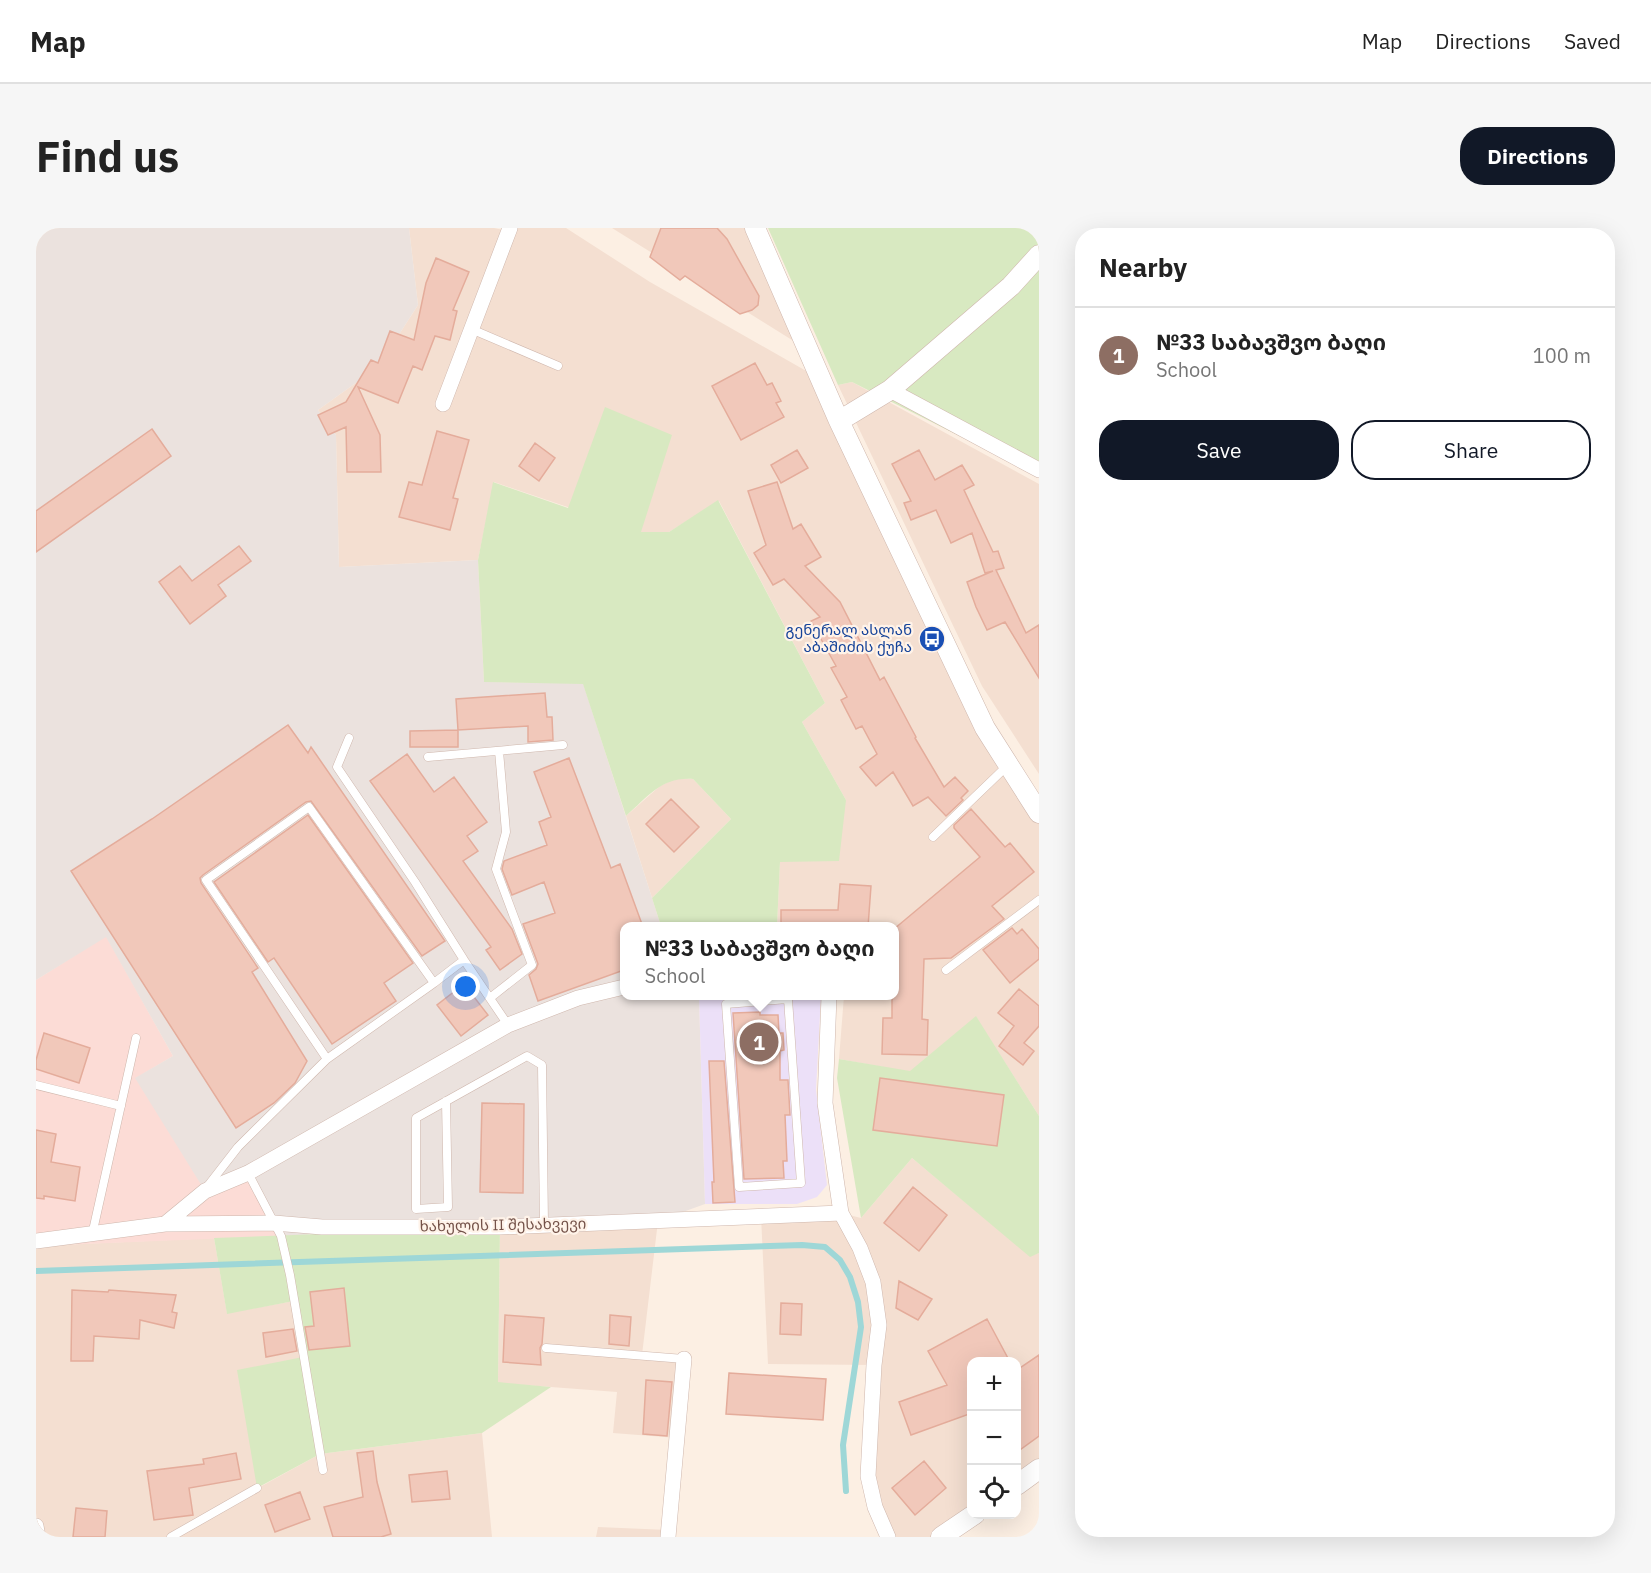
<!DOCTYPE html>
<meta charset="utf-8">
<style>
:root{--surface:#fff;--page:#f6f6f6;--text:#222;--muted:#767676;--line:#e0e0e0;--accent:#111827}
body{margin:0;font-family:"IBM Plex Sans","Noto Sans Georgian",sans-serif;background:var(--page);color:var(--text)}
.controls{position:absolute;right:18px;bottom:18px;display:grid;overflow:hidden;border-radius:12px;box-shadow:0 6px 24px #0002}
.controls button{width:54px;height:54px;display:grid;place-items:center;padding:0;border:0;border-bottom:2px solid var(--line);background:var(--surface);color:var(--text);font:30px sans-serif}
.you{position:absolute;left:430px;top:759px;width:21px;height:21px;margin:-15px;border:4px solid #fff;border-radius:50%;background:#1a73e8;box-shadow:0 0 0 9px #1a73e833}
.badge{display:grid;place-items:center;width:39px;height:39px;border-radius:50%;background:var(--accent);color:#fff;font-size:20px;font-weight:700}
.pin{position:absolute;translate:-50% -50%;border:3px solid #fff;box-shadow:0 2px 6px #0006}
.popup{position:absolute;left:584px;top:694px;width:279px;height:78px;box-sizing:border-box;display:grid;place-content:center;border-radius:12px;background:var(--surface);filter:drop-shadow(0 2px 4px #0005);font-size:20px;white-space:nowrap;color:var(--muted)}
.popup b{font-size:22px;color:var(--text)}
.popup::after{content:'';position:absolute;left:50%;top:100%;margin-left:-12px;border:12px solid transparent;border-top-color:var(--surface)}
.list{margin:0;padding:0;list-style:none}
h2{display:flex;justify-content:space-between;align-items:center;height:78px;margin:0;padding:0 24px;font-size:26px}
h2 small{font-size:20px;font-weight:400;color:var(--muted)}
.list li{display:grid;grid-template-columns:39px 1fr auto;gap:18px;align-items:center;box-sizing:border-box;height:96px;padding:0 24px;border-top:2px solid var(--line)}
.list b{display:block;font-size:22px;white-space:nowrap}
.list p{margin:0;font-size:20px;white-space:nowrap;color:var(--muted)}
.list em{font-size:20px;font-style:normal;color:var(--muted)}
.actions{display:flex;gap:12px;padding:18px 24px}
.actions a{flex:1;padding:14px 0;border:2px solid var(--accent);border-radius:24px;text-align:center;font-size:21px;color:var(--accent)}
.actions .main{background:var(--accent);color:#fff}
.icon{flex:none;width:33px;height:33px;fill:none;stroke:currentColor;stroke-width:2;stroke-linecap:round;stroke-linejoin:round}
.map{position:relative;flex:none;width:1003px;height:1309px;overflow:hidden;border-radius:24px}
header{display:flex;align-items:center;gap:36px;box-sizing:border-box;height:84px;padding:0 30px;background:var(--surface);border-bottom:2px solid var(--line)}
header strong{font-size:28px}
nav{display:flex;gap:33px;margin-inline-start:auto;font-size:21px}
.intro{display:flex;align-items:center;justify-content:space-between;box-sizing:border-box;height:144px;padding:0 36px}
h1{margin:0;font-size:42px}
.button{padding:15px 27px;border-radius:24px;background:var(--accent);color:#fff;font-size:21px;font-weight:700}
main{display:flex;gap:36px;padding:0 36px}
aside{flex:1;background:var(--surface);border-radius:24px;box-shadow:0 6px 24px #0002}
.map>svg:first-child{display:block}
.residential{fill:#f4dfd1}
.commercial{fill:#fcdcd6}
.industrial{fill:#ebe2de}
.education{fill:#ece0f8}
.green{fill:#d8e9c1}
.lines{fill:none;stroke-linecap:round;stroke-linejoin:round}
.stream{stroke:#9ed7d7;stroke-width:6}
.building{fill:#f1c8ba;stroke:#e4ac9b;stroke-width:1.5}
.service-casing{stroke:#cfb7ad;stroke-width:9}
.minor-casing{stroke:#cfb7ad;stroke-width:16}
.tertiary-casing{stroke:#cfb7ad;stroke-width:21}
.service{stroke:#fff;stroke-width:8}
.minor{stroke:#fff;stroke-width:15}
.tertiary{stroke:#fff;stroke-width:20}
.labels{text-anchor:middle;stroke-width:4.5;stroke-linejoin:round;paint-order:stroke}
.transit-label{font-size:15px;fill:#164399;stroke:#fff3e9;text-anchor:end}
.street-label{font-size:15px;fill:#745249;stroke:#fff3e9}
</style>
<header>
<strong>Map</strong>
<nav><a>Map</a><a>Directions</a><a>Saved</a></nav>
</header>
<div class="intro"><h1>Find us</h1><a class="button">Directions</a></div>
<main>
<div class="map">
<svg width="1003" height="1309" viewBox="0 0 1003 1309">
<rect width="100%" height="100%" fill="#fcefe3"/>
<!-- residential -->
<path class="residential" d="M 373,0 L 458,0 L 472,3 L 474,0 L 530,0 L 614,54 L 786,152 L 803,193 L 1003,585 L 1003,888 L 940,789 L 874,844 L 803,831 L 808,768 L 858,768 L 858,698 L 741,698 L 744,634 L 810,572 L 766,494 L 789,475 L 683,273 L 633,304 L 605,304 L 458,254 L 442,332 L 303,339 L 300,207 L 282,182 L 342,139 L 382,77 Z
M 576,0 L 719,0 L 772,122 Z
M 816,154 L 1003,256 L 1003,546 L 946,458 L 802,157 Z
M 640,550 L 657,551 L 695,591 L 616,670 L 590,588 L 624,558 Z
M 876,930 L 994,1028 L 1003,1025 L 1003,1241 L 981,1256 L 981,1134 L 936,1134 L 936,1286 L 905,1309 L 852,1309 L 839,1279 L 838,1137 L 732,1136 L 725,988 L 805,985 L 825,990 Z
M 622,993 L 606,1127 L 648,1131 L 641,1210 L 577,1205 L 581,1164 L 462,1155 L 464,999 Z
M 178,1010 L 191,1085 L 258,1073 L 268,1129 L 222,1260 L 284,1226 L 446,1205 L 456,1309 L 145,1309 L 142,1305 L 135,1309 L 0,1309 L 0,1018 Z
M 562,1299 L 632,1302 L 632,1309 L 560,1309 Z"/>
<!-- commercial -->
<path class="commercial" d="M 70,708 L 137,828 L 100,850 L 212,945 L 245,1008 L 0,1018 L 0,752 Z"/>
<!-- industrial -->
<path class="industrial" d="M 0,0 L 373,0 L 382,77 L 342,139 L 282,182 L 300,207 L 303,339 L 442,332 L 448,454 L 547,455 L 625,698 L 588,698 L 588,768 L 663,768 L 669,976 L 622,993 L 245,1008 L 212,945 L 169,963 L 99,850 L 137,828 L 70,709 L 0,752 Z"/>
<!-- education -->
<path class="education" d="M 663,768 L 785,768 L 780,862 L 791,957 L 781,969 L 761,976 L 669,976 Z"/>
<!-- green -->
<path class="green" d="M 732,0 L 1003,0 L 1003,248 L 816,154 L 802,157 Z
M 569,179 L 636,207 L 605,304 L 633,304 L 682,272 L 789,475 L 766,494 L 810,572 L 803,633 L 744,634 L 741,698 L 625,698 L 616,670 L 695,591 L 657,551 C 625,549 613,568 590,588 L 547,456 L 448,454 L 442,332 L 457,254 L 532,280 Z
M 940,788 L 1003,888 L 1003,1025 L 994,1029 L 876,930 L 825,990 L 801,850 L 803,831 L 874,843 Z
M 464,999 L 462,1154 L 515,1159 L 446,1205 L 284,1226 L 221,1260 L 201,1142 L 267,1129 L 258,1073 L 191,1086 L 178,1010 Z"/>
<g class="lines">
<!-- stream -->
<path class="stream" d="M 0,1043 L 766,1017 L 789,1019 L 804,1032 L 814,1049 L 822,1074 L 825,1099 L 807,1217 L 810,1263"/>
</g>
<!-- building -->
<path class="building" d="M 625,0 L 681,0 L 691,11 L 723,68 L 722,77 L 716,82 L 704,86 L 649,48 L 644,52 L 614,29 Z
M 400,30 L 433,44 L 417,82 L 421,83 L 414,112 L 399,108 L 386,142 L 377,138 L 362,175 L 322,159 L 344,207 L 345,244 L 311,244 L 310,199 L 292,207 L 282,187 L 310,174 L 335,132 L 342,135 L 354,103 L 378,112 L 390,55 Z
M 719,135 L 731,157 L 736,155 L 745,173 L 740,175 L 748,189 L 705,212 L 676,158 Z
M 116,201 L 135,228 L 0,324 L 0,283 Z
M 401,203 L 433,212 L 417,270 L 422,271 L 414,302 L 363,289 L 373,254 L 386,257 Z
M 499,215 L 519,230 L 503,253 L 483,238 Z
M 761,222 L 772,240 L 745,255 L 735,237 Z
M 883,222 L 899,252 L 926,237 L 938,257 L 928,262 L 957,324 L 962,323 L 968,340 L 960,342 L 990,405 L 1003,397 L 1003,450 L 969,394 L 951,402 L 940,379 L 931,354 L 957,343 L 949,345 L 936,305 L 915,315 L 900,282 L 875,292 L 868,275 L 875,273 L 856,236 Z
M 741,254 L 757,301 L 765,296 L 785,329 L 769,338 L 804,374 L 844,452 L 848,449 L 880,509 L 879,510 L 908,559 L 919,549 L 932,563 L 925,570 L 927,572 L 910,588 L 892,569 L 877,578 L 857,544 L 840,558 L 824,539 L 841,526 L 826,498 L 820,501 L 805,472 L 811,469 L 795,440 L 800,438 L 775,393 L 784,389 L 748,351 L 737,357 L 718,325 L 730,317 L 712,263 Z
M 203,318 L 215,333 L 182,357 L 190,368 L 154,396 L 123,354 L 144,338 L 156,353 Z
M 509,465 L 511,489 L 516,489 L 517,512 L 492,514 L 492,498 L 422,502 L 420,471 Z
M 252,497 L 272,525 L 275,519 L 409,713 L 386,728 L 275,573 L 270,574 L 167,647 L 164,650 L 165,655 L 222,740 L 216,744 L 271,833 L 259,855 L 238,875 L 200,900 L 35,643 L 116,591 Z
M 422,502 L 422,519 L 374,519 L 374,503 Z
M 371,526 L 398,564 L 418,549 L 451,594 L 431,608 L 442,623 L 427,633 L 476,701 L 486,726 L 464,742 L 450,722 L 455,719 L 334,553 Z
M 533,530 L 575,640 L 584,636 L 607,699 L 588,699 L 588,742 L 502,773 L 493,747 L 500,741 L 502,736 L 487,696 L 519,685 L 508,654 L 476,667 L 466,641 L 468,633 L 511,617 L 503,594 L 515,589 L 498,544 Z
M 635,571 L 663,599 L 638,624 L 610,596 Z
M 935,581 L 969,619 L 974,615 L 998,644 L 956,678 L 968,691 L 915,730 L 888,731 L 886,791 L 892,792 L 891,827 L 846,826 L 847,790 L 856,790 L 856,768 L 858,768 L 858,701 L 944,629 L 918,600 L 918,597 Z
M 272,587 L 377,735 L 348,755 L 360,773 L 296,816 L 238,730 L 232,734 L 178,654 Z
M 804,656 L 835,658 L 832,699 L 745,699 L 745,682 L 802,682 Z
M 976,700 L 981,706 L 986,701 L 1003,721 L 1003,731 L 974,755 L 947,722 Z
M 428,756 L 452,787 L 425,808 L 401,777 Z
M 983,761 L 1003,778 L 1003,798 L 988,815 L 998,823 L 987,837 L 963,818 L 978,798 L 962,785 Z
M 724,784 L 724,787 L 742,787 L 743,805 L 747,805 L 748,822 L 744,823 L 744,852 L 752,852 L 754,887 L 749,887 L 751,933 L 747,933 L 748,950 L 708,951 L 697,785 Z
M 8,805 L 54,820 L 43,855 L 0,841 L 0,832 Z
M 673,833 L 688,833 L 699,974 L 677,975 L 676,954 L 678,954 Z
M 844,850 L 968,867 L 961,918 L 837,902 Z
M 446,875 L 488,876 L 487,965 L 444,964 Z
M 0,902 L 20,906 L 15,934 L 44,939 L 39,973 L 8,968 L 8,971 L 0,970 Z
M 877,959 L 911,987 L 883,1023 L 848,995 Z
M 863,1053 L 896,1071 L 882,1092 L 860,1080 Z
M 308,1060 L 314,1118 L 273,1122 L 269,1099 L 278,1098 L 274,1064 Z
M 36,1062 L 72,1064 L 73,1062 L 140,1067 L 136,1084 L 141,1085 L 138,1100 L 104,1092 L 103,1111 L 58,1108 L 57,1133 L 35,1133 Z
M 745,1075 L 766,1076 L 765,1107 L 744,1106 Z
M 469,1087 L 508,1090 L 506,1116 L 504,1120 L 505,1137 L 467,1134 Z
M 574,1087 L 595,1089 L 593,1118 L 573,1116 Z
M 951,1091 L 974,1134 L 936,1134 L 936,1185 L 875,1207 L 863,1174 L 911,1157 L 892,1123 Z
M 257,1101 L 261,1123 L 230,1129 L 227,1105 Z
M 1003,1127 L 1003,1208 L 981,1224 L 981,1142 Z
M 693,1145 L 790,1151 L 787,1192 L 690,1186 Z
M 610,1152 L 636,1154 L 631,1208 L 607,1206 Z
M 337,1223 L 341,1254 L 355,1306 L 345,1309 L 297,1309 L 288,1279 L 327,1269 L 321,1225 Z
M 200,1225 L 205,1251 L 153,1260 L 157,1287 L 118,1292 L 111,1243 L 168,1236 L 167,1231 Z
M 888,1233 L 910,1260 L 879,1287 L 856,1260 Z
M 411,1243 L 414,1271 L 376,1274 L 373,1247 Z
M 264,1264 L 274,1291 L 239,1304 L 229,1277 Z
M 40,1280 L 71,1283 L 69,1309 L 37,1309 Z"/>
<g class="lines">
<!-- service casing -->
<g class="service-casing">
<path id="service" d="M 435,101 L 522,138
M 313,510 L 301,539 L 379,654 L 428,732 L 472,797
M 392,529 L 527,517
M 897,609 L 971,538
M 910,742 L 1003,672
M 454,770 L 496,737 L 460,641 L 470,604 L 463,523
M 752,771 L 765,955 L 703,959 L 690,776 Z
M 291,831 L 398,755
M 0,857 L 85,878
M 410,873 L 412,979 L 380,981 L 380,890 L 491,828 L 506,837 L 508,997
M 212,945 L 245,1008 L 254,1047 L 287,1242
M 171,959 L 202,919 L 291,831 L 170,652 L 273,579 L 398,755 L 428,732
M 56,1007 L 100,810
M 510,1120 L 648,1131
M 135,1309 L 221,1260"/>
</g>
<!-- minor casing -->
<g class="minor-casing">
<path id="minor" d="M 854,162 L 1003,242
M 407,176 L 474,0
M 793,768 L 789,875 L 805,985 L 824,1020 L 837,1054 L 843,1097 L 838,1137 L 832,1248 L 839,1279 L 852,1309
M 129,996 L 169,963 L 212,945 L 472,797 L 542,770 L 588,759
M 0,1013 L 129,996 L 238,995 L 286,999 L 464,999 L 805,985
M 0,1298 L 2,1309
M 632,1309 L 648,1131"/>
</g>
<!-- tertiary casing -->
<g class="tertiary-casing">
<path id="tertiary" d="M 719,0 L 803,193 L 949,500 L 1003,585
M 803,193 L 854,162 L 975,58 L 1003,27
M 981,1257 L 1003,1241
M 905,1309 L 939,1286"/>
</g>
<!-- service -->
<use href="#service" class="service"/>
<!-- minor -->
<use href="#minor" class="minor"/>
<!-- tertiary -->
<use href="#tertiary" class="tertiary"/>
</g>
<!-- icons -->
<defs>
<g id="bus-disc" transform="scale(1.35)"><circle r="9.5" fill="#1a4fb4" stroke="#fff3e9"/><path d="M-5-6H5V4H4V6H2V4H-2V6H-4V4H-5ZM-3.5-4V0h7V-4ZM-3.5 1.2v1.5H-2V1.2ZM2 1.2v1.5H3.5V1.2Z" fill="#fff"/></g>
</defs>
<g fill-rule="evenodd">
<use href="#bus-disc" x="896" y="411"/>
</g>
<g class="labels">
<!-- transit labels -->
<g class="transit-label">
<text x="876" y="407">გენერალ ასლან<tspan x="876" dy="17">აბაშიძის ქუჩა</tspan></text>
</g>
<!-- street labels -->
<g class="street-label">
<text transform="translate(467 997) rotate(-1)" y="5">ხახულის II შესახვევი</text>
</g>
</g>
</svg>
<div class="controls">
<button>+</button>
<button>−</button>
<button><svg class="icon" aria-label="locate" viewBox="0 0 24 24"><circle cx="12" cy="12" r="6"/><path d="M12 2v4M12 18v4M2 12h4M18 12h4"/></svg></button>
</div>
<div class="you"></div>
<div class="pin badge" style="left:723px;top:814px;background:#8d6e63">1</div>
<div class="popup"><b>№33 საბავშვო ბაღი</b>School</div>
</div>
<aside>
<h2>Nearby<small></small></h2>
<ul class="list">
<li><span class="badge" style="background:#8d6e63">1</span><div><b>№33 საბავშვო ბაღი</b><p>School</p></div><em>100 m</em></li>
</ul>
<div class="actions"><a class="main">Save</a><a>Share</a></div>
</aside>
</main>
